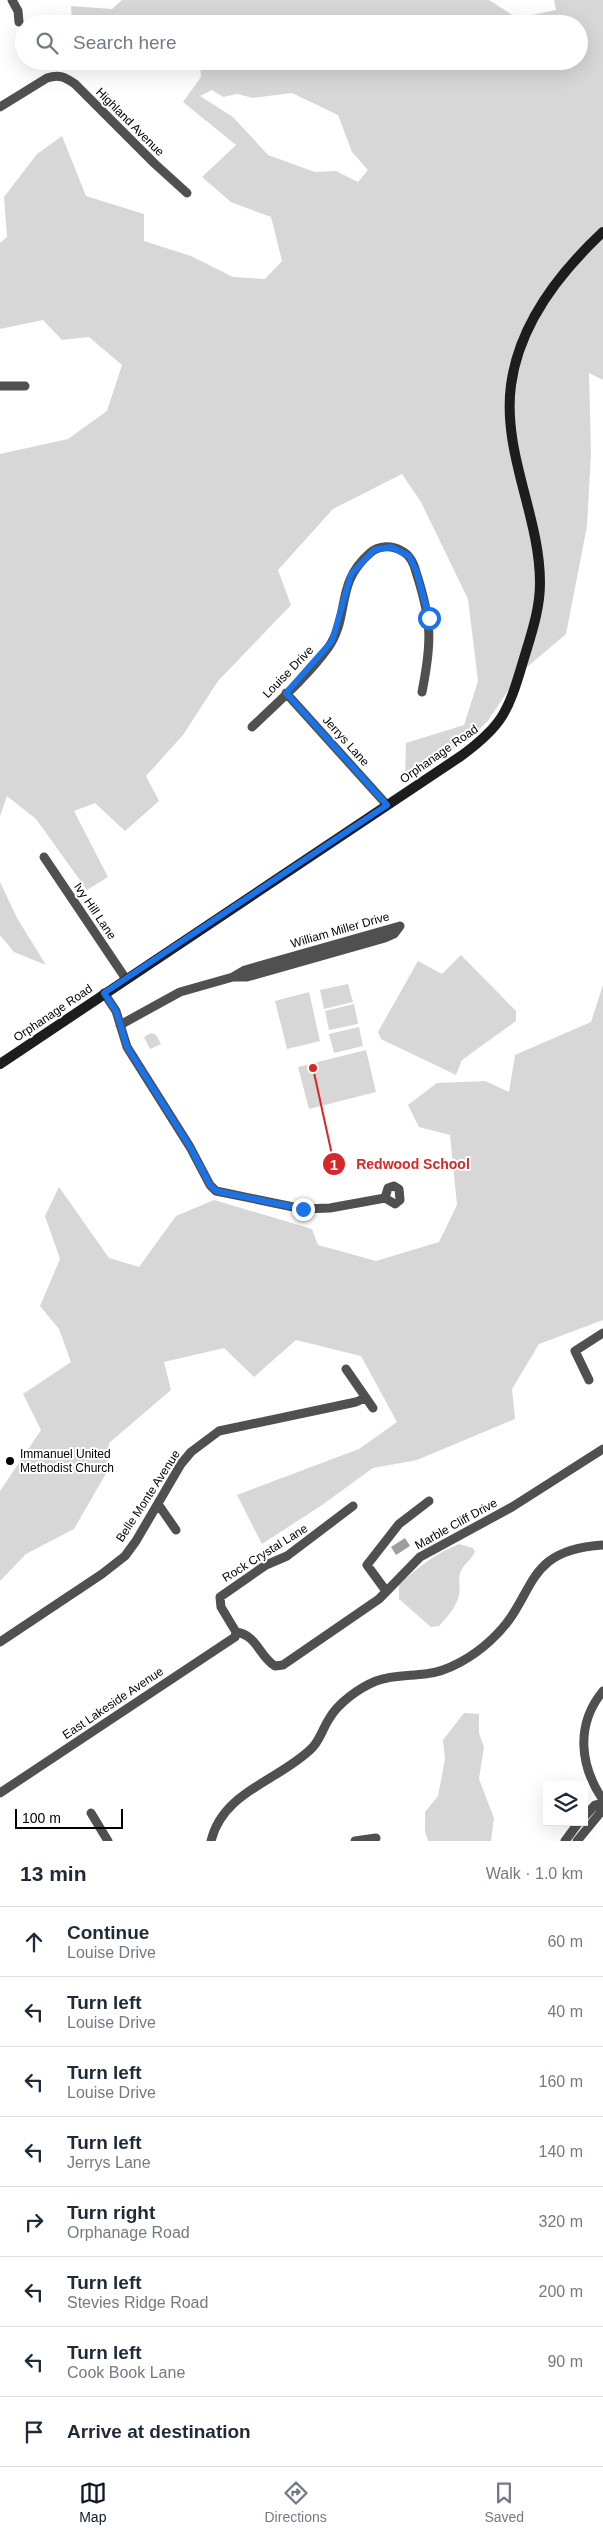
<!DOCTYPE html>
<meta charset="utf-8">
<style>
:root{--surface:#fff;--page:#f2f2f3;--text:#1f2937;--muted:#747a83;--line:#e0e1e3;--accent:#111827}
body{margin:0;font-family:Helvetica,sans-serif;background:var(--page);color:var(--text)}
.controls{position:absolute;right:15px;bottom:15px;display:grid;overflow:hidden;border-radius:0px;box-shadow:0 5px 20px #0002}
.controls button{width:45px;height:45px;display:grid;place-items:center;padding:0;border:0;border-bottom:1px solid var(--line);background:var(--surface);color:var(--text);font:25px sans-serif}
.scale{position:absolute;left:15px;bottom:12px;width:108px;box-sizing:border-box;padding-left:5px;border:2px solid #000;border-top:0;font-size:14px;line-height:18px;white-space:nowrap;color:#000;-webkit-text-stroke:4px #fff;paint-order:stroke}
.stop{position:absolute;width:15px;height:15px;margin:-11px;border:4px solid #1a73e8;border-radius:50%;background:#fff}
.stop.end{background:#1a73e8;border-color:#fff;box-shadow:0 1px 5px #0008}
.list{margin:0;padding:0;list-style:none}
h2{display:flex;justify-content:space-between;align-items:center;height:65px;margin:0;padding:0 20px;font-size:21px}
h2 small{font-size:16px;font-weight:400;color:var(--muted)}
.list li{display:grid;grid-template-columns:32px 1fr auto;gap:15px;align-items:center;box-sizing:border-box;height:70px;padding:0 20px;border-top:1px solid var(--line)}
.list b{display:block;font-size:19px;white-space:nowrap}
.list p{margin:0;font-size:16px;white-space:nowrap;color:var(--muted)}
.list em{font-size:16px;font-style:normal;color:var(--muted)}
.icon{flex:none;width:28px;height:28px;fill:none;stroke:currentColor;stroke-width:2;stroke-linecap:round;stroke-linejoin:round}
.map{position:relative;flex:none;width:603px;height:1841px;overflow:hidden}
.search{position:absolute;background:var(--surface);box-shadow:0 5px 20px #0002;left:15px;right:15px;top:15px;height:55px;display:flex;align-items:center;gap:12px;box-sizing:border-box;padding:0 18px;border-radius:28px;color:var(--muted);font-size:19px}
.sheet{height:625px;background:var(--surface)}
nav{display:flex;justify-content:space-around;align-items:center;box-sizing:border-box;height:70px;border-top:1px solid var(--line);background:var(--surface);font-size:14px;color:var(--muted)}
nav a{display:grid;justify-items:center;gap:2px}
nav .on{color:var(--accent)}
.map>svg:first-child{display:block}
.green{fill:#d7d7d7;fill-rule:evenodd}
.water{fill:#9e9e9e}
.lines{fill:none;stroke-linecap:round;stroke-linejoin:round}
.street{stroke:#505050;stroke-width:9}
.secondary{stroke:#1d1d1d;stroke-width:10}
.route{stroke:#1a73e8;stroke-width:6}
.poi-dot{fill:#000;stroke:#fff;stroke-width:2}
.labels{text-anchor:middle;stroke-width:4;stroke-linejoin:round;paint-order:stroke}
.street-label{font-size:12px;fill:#000;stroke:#fff}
.poi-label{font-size:12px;fill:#000;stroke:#fff;text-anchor:start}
.leader{fill:none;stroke:#d62828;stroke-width:2}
.callout-dot{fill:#d62828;stroke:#fff;stroke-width:2}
.mark-label{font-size:15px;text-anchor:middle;font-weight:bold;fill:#fff}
.callout-label{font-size:14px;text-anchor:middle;font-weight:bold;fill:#d62828;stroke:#fff;stroke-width:4;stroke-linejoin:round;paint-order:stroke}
</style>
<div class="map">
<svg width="603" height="1841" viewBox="0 0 603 1841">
<rect width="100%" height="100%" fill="#fff"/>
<!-- green -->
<path class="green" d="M 122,0 L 489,0 L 517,18 L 556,10 L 554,0 L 603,0 L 603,380 L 589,373 L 591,453 L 587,526 L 566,634 L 520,673 L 487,722 L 464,743 L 405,777 L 406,743 L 464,725 L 478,681 L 468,599 L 421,502 L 402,474 L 333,509 L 278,570 L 291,605 L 218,681 L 183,735 L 146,776 L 159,801 L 125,831 L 95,803 L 74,811 L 108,877 L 87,890 L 36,819 L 7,796 L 0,816 L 0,454 L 68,439 L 107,411 L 122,365 L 89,337 L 62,340 L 43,320 L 0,329 L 0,243 L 7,237 L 4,197 L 37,154 L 62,136 L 86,196 L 144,214 L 144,241 L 191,256 L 233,277 L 265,279 L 282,261 L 271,217 L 231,202 L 202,177 L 236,145 L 183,102 L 201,77 L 200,61 L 579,61 L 579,24 L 72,24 L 71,6 L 112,9 ZM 212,90 L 223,97 L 237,94 L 253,98 L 292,93 L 338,115 L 352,152 L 368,170 L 358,182 L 336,171 L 315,172 L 268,155 L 233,117 L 200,96 Z
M 0,882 L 17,918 L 46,965 L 14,952 L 0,935 Z
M 461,955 L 516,1011 L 516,1021 L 462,1060 L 456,1075 L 381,1039 L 378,1032 L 418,961 L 442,974 Z
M 348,984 L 353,1002 L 324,1009 L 320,990 Z
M 603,985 L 603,1320 L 539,1344 L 512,1389 L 515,1419 L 417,1460 L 373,1468 L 322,1505 L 262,1544 L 237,1495 L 359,1449 L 397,1422 L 361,1356 L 296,1340 L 254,1377 L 224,1348 L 164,1362 L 171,1390 L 109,1443 L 108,1470 L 74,1529 L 26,1554 L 0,1581 L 0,1491 L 41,1430 L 23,1394 L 71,1362 L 59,1329 L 40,1306 L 60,1259 L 45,1216 L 59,1187 L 109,1258 L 139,1267 L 176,1216 L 214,1200 L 312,1229 L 318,1245 L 376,1261 L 439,1242 L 457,1205 L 450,1135 L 419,1127 L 408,1105 L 437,1083 L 485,1081 L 509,1092 L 515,1055 L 591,1022 Z
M 309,992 L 320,1041 L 287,1049 L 275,1001 Z
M 354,1004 L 358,1024 L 329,1030 L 325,1011 Z
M 359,1027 L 363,1046 L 334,1053 L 329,1034 Z
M 151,1033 L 156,1035 L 161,1044 L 150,1049 L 144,1037 Z
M 366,1050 L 376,1092 L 309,1109 L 298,1067 Z
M 459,1544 L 473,1548 L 475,1552 C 471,1560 464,1564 461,1571 C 457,1580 461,1587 459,1595 C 456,1608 447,1617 439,1626 L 431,1627 L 399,1599 L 399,1585 C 418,1567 435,1554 459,1544 Z
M 464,1713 L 479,1714 L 479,1733 L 484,1747 L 479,1779 L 494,1818 L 491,1841 L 428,1841 L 425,1831 L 425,1812 L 438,1796 L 445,1759 L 443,1740 Z"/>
<!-- water -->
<path class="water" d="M 405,1538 L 410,1546 L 396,1555 L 391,1547 Z"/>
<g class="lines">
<!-- street -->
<path class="street" d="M 12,0 L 18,11 L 19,22
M 0,107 L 47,78 C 59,74 65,77 75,84 L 155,164 L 187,193
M 0,386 L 25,386
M 286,693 L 387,805
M 252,727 C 276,704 309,675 328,648 C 351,615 334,584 370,553 C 379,545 392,545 402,551 C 410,555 414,564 416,572 C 432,621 432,642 422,692
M 44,857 L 126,979
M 233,977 L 247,977 L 385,938 L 394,934 L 400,926
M 104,993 L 116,1011 L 127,1047 L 190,1147 L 210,1185 L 216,1191 L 303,1209 L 330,1208 L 385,1198 L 395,1204 L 400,1200 L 399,1189 L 394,1186 L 388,1188 L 385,1198
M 120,1025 L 180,992 L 233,977 L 245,970 L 400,926
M 346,1369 L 373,1408
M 589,1380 L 575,1351 L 603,1333
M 158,1504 L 176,1530
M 386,1591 L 367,1565 L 399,1524 L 429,1501
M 236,1632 C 257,1635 259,1656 275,1666 L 283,1665 L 379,1599 L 420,1557 L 512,1507 L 603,1449
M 236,1632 L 221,1607 L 220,1597 L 266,1565 L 287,1556 L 353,1506
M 0,1642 L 102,1574 L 125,1556 L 136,1541 L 181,1464 L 191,1452 L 219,1431 L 356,1402 L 365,1398
M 603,1691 C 575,1725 580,1766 603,1800
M 0,1793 L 235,1637 L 236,1632
M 91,1813 L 108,1841
M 584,1817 L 595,1805 L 603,1803
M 211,1841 C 223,1791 279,1781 312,1748 C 320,1740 323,1728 329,1719 C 338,1703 359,1688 376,1681 C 392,1675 408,1676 425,1674 C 448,1672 474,1656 491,1640 C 538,1598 520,1550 603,1545
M 355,1841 L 376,1838
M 565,1841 L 579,1822
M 577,1841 L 600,1813 L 603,1806"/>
<!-- secondary -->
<path class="secondary" d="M 0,1064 L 461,756 C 502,726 508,712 522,665 C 530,638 540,611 540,583 C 540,516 502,453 511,385 C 519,325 560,272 603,232"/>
</g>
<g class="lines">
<!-- route -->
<path class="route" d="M 303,1209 L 216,1191 L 210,1185 L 190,1147 L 127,1047 L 116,1011 L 104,993 L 387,805 L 286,693 L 332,641 L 351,574 L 374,550 L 391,547 L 409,556 L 416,570 L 429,618"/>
</g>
<!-- markers -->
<circle class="poi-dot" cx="10" cy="1461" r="5"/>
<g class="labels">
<!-- street labels -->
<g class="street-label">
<text transform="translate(130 122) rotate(45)" y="4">Highland Avenue</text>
<text transform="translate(288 672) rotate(-46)" y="4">Louise Drive</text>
<text transform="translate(346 741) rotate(48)" y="4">Jerrys Lane</text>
<text transform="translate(439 754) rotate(-35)" y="4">Orphanage Road</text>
<text transform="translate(95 911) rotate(56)" y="4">Ivy Hill Lane</text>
<text transform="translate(340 930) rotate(-16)" y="4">William Miller Drive</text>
<text transform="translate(53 1013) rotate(-34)" y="4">Orphanage Road</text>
<text transform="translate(148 1496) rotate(-57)" y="4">Belle Monte Avenue</text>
<text transform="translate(456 1524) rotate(-29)" y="4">Marble Cliff Drive</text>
<text transform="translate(265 1553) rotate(-32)" y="4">Rock Crystal Lane</text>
<text transform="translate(113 1703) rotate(-34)" y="4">East Lakeside Avenue</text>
</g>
<!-- poi labels -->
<g class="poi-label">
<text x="20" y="1458">Immanuel United<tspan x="20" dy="14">Methodist Church</tspan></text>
</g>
</g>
<!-- callouts -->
<path class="leader" d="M313 1068L334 1164"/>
<g class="callout-dot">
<circle cx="313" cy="1068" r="5"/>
<circle cx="334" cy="1164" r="12"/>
</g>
<g class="mark-label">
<text x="334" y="1170">1</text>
</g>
<g class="callout-label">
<text x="413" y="1169">Redwood School</text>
</g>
</svg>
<div class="controls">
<button><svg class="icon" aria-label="layers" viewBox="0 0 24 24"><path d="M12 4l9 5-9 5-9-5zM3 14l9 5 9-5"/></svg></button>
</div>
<div class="scale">100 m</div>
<div class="stop" style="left:429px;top:618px"></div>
<div class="stop end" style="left:303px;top:1209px"></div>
<div class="search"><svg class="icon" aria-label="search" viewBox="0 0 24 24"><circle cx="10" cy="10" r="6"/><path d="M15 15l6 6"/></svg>Search here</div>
</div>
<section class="sheet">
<h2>13 min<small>Walk · 1.0 km</small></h2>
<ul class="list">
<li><svg class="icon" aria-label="ahead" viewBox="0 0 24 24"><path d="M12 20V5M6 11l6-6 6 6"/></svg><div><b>Continue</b><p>Louise Drive</p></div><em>60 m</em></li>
<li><svg class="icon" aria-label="left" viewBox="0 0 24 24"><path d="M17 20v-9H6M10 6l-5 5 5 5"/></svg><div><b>Turn left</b><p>Louise Drive</p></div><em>40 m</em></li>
<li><svg class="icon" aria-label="left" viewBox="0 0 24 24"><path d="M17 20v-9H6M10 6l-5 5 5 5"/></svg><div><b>Turn left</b><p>Louise Drive</p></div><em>160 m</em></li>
<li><svg class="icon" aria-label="left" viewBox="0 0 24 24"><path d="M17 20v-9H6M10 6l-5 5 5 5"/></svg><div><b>Turn left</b><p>Jerrys Lane</p></div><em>140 m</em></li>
<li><svg class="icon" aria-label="right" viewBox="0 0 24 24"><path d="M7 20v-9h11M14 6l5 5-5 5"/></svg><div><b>Turn right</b><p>Orphanage Road</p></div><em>320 m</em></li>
<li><svg class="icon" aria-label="left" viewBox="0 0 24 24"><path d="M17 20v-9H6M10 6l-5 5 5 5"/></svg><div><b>Turn left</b><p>Stevies Ridge Road</p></div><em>200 m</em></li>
<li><svg class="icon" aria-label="left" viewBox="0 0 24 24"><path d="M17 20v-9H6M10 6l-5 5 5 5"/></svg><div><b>Turn left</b><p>Cook Book Lane</p></div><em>90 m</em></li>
<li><svg class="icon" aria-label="arrive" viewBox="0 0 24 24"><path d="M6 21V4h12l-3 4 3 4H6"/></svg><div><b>Arrive at destination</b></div></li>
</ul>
</section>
<nav>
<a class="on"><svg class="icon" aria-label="map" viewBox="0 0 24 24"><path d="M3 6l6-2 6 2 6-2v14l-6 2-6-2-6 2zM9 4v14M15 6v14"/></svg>Map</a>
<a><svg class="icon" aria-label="directions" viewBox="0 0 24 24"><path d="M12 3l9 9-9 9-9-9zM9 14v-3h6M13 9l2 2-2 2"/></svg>Directions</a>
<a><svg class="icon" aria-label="saved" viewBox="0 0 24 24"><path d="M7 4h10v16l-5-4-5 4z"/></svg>Saved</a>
</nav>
